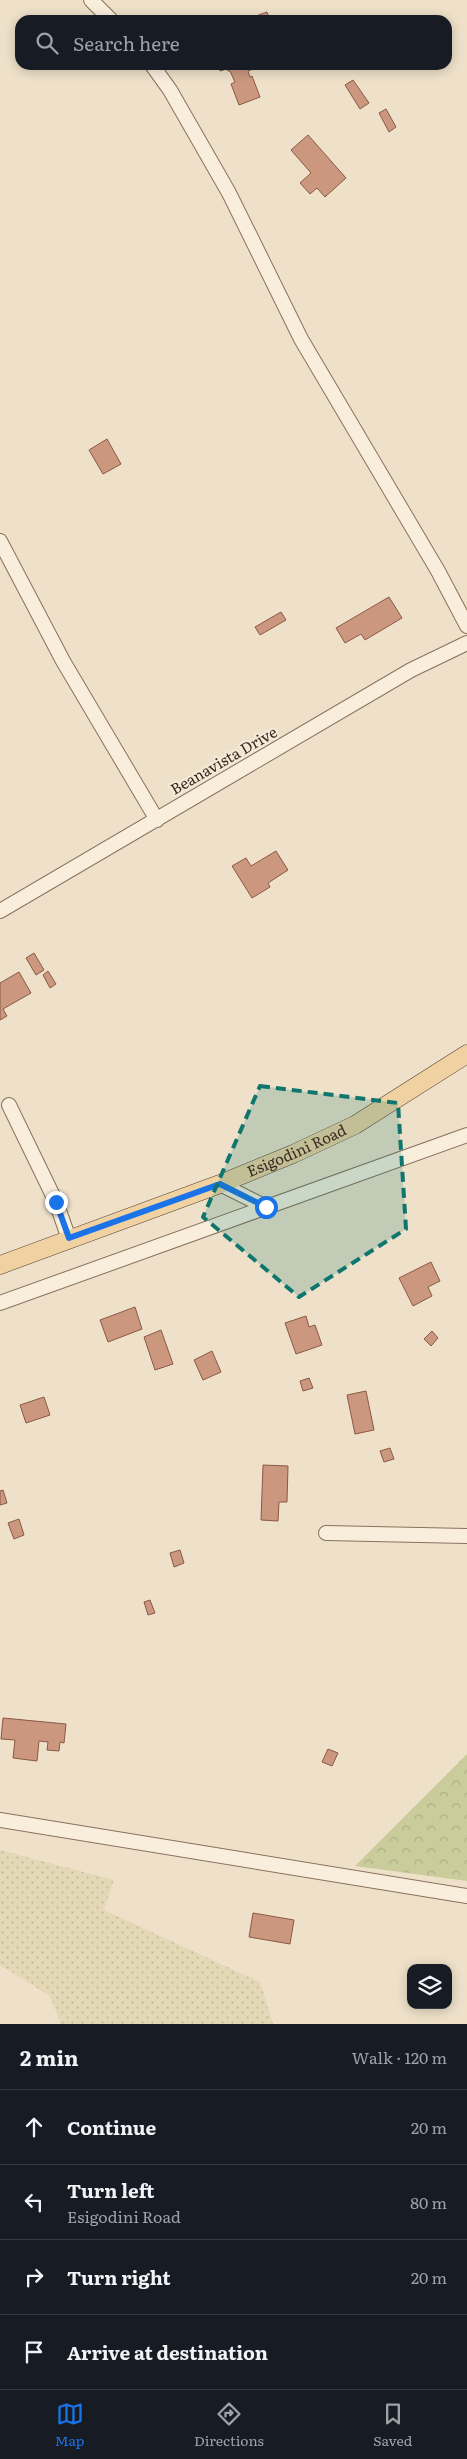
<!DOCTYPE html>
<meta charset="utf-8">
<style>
:root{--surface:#171b24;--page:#20242c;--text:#f1f3f6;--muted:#9ea1a6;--line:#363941;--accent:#1a73e8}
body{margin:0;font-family:Literata,serif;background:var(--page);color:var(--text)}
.controls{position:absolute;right:15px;bottom:15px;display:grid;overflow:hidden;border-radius:10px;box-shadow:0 2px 12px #0003}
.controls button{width:45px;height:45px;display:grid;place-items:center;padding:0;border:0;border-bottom:1px solid var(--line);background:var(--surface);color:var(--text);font:25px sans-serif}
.stop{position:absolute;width:15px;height:15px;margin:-11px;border:4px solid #1a73e8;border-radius:50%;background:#fff}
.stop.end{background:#1a73e8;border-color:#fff;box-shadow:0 1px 5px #0008}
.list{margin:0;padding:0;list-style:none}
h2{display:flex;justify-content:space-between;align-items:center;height:65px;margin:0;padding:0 20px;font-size:21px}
h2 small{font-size:16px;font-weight:400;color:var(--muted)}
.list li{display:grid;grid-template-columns:32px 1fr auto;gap:15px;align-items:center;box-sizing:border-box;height:75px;padding:0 20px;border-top:1px solid var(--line)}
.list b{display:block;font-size:19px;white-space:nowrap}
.list p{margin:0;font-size:16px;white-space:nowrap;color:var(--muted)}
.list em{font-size:16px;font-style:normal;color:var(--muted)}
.icon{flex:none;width:28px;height:28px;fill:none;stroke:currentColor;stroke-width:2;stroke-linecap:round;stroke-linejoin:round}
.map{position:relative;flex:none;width:467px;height:2024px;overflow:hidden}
.search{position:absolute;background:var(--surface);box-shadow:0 2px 12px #0003;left:15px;right:15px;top:15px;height:55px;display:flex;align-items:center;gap:12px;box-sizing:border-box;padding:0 18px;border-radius:15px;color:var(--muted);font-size:19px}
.sheet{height:365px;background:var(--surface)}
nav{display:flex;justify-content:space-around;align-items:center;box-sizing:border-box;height:70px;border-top:1px solid var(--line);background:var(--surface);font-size:14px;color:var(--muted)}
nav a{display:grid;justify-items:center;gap:2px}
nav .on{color:var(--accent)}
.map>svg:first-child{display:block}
.farmland{fill:url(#farmland-dots)}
.forest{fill:url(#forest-crowns)}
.building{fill:#cb987f;stroke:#895944}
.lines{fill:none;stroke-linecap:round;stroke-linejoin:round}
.minor-casing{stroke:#8a715d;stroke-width:16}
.major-casing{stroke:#584031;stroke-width:19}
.minor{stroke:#f9eedc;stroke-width:14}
.major{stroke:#efd1a2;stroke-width:18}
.route{stroke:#1a73e8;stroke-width:6}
.marked{fill:#0f766e;fill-opacity:0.2;stroke:#0f766e;stroke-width:4;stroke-dasharray:10 6;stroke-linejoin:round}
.labels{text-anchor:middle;stroke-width:4.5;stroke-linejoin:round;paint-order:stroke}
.street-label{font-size:15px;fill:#3b2b21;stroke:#f5ead8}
</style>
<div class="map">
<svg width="467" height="2024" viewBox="0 0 467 2024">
<defs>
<pattern id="farmland-dots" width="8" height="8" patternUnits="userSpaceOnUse" patternTransform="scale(1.25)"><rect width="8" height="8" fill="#e4d8b6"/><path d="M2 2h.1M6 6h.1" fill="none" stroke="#c4ba9c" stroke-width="1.8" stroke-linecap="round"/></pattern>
<pattern id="forest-crowns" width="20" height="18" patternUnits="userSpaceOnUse" patternTransform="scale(1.25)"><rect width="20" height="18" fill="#cbcc9c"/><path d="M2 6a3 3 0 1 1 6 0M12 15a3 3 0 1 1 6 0" fill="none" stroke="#afaf86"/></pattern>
</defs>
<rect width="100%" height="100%" fill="#eee0c9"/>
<!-- farmland -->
<path class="farmland" d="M 0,1850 L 114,1880 L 104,1910 L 260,1982 L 273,2024 L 61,2024 L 50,1996 L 0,1965 Z"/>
<!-- forest -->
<path class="forest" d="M 467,1754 L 467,1881 L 355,1866 Z"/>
<!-- building -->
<path class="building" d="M 267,12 L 270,20 L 245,20 Z
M 218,65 L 255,65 L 256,68 L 248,71 L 250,77 L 252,76 L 260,97 L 239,105 L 231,84 L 235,82 L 230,71 L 228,71 L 227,69 L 220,71 Z
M 353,80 L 369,103 L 360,109 L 345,85 Z
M 386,109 L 396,127 L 389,132 L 379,113 Z
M 308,135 L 346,178 L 325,197 L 317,188 L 310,194 L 300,183 L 311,173 L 291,150 Z
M 107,439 L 121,464 L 103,474 L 89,450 Z
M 389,597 L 402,618 L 365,640 L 361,634 L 345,643 L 336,628 Z
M 281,612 L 286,620 L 260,635 L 255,627 Z
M 276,851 L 288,870 L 268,883 L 270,887 L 252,898 L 232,866 L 246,858 L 251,866 Z
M 34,953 L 44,970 L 36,975 L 26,958 Z
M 48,971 L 56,984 L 50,988 L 43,975 Z
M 19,972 L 31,993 L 3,1009 L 7,1016 L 0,1020 L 0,983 Z
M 431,1262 L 440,1281 L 428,1287 L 432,1296 L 413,1306 L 399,1278 Z
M 135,1307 L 142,1329 L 108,1342 L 100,1320 Z
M 306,1316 L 309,1327 L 315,1325 L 322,1345 L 296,1354 L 285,1323 Z
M 161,1330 L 173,1364 L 155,1370 L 144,1337 Z
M 432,1331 L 438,1338 L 431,1346 L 424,1339 Z
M 212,1351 L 221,1372 L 203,1380 L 194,1360 Z
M 309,1378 L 313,1388 L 303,1391 L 300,1381 Z
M 366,1391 L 374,1430 L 355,1434 L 347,1395 Z
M 44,1397 L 50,1415 L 26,1423 L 20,1405 Z
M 390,1448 L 394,1459 L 384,1462 L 380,1451 Z
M 263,1465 L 288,1466 L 287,1502 L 279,1502 L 278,1521 L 261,1520 Z
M 3,1490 L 7,1503 L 0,1505 L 0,1491 Z
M 19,1519 L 24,1535 L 14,1539 L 8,1523 Z
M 180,1550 L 184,1563 L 174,1567 L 170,1553 Z
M 150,1600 L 155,1613 L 148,1615 L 144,1602 Z
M 3,1718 L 66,1724 L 64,1743 L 60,1742 L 59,1751 L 47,1750 L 48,1742 L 39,1741 L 37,1761 L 13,1758 L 15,1740 L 1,1739 Z
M 328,1749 L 338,1753 L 332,1766 L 322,1762 Z
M 253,1913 L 294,1920 L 290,1944 L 249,1937 Z"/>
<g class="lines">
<!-- minor casing -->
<g class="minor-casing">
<path id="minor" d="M 91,0 L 111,20
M 152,65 L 170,90 L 229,193 L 301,339 L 438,571 L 467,626
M 0,541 L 63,661 L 157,820
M 0,911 L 411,670 L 467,643
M 9,1105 L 56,1202 L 69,1239
M 220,1184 L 266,1207
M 0,1303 L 467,1135
M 326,1533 L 467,1536
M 0,1820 L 467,1896"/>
</g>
<!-- major casing -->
<g class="major-casing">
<g id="major">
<path id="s1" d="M 0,1265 L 220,1184 L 293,1154 L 355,1125 L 467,1054"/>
</g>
</g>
<!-- minor -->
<use href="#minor" class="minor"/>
<!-- major -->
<use href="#major" class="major"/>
</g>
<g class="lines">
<!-- route -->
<path class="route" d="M 56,1202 L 69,1238 L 220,1184 L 266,1207"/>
</g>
<!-- marked area -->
<path class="marked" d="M 260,1086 L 398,1103 L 406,1229 L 299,1297 L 203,1217 Z"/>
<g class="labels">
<!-- street labels -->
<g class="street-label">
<text transform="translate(224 761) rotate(-30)" y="5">Beanavista Drive</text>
<text dy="5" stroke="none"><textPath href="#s1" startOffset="318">Esigodini Road</textPath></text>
</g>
</g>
</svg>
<div class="controls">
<button><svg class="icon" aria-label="layers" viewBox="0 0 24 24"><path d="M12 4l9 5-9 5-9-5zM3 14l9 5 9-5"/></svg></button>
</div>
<div class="stop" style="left:266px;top:1207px"></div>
<div class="stop end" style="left:56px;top:1202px"></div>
<div class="search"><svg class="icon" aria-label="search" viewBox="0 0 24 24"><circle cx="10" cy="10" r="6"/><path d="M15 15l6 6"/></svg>Search here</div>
</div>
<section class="sheet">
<h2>2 min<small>Walk · 120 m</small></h2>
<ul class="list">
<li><svg class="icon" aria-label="ahead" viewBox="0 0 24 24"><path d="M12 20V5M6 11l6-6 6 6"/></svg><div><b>Continue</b></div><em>20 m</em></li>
<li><svg class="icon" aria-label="left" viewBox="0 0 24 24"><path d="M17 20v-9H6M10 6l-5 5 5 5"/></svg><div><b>Turn left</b><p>Esigodini Road</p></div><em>80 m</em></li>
<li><svg class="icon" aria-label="right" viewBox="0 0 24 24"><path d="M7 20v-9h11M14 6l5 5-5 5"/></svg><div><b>Turn right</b></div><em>20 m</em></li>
<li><svg class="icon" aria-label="arrive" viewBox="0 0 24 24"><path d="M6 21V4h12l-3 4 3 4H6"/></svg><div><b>Arrive at destination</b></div></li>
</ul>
</section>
<nav>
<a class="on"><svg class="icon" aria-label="map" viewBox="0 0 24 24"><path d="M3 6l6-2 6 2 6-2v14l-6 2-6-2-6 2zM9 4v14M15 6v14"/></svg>Map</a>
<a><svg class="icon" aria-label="directions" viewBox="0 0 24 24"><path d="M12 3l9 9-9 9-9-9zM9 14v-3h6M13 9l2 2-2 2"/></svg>Directions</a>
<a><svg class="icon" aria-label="saved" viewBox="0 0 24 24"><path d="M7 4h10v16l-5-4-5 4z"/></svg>Saved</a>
</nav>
